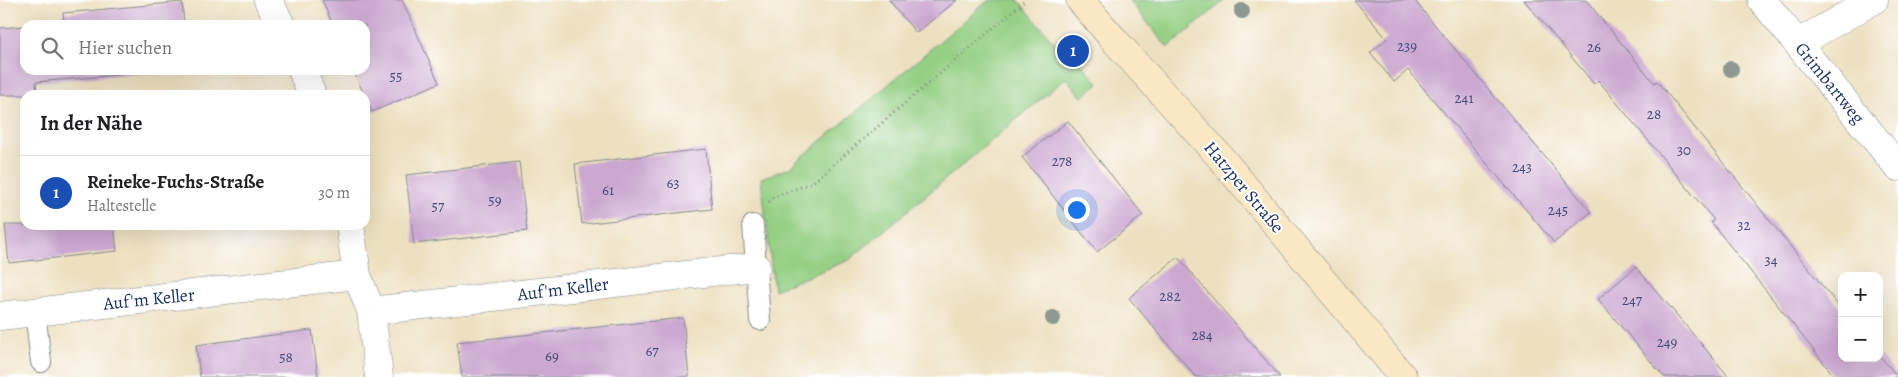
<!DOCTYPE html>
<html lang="de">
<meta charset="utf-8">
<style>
:root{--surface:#fff;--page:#f2f2f2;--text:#202124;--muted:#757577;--line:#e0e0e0;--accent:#1f6fb2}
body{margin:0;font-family:Alegreya,serif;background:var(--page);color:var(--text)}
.controls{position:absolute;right:15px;bottom:15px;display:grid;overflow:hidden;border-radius:10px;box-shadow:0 5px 20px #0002}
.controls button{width:45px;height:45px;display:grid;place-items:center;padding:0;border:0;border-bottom:1px solid var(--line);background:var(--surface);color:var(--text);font:25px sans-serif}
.you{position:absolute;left:1076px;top:209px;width:18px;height:18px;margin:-12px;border:4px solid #fff;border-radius:50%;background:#1a73e8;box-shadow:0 0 0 8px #1a73e833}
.badge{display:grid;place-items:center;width:32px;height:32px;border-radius:50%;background:var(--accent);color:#fff;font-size:16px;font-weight:700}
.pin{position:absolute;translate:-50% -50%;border:2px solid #fff;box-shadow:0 1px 5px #0006}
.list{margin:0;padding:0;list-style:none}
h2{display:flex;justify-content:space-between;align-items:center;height:65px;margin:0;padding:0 20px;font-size:21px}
h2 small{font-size:16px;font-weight:400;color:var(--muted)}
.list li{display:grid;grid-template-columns:32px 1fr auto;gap:15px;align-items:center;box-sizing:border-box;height:75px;padding:0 20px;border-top:1px solid var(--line)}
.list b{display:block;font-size:19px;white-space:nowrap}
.list p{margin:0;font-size:16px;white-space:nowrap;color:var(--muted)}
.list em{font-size:16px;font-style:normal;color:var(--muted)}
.icon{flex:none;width:28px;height:28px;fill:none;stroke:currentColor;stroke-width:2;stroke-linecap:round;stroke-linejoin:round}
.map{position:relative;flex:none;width:1898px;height:377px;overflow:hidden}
.search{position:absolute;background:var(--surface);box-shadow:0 5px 20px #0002;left:20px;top:20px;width:350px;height:55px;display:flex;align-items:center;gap:12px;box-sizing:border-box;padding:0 18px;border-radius:15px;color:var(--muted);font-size:19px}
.panel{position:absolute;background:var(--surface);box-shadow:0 5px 20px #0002;left:20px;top:90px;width:350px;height:140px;border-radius:15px}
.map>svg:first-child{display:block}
.green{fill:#94cf84;stroke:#587f71}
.building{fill:#cba8d0}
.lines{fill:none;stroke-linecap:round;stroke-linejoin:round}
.service-casing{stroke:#84888e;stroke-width:22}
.minor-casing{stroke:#84888e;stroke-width:29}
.secondary-casing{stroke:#84888e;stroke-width:29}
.path{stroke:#84888e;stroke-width:3;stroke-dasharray:1 4;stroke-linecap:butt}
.service{stroke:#fff;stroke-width:20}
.minor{stroke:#fff;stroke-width:28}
.secondary{stroke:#fae7c3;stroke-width:28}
.tree{fill:#8d9990}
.labels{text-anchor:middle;stroke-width:4;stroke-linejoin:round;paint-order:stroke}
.number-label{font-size:15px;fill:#474d7a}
.street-label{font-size:18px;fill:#1b2f5e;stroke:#fff}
</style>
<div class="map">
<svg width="1898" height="377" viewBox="0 0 1898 377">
<rect width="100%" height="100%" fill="#fff"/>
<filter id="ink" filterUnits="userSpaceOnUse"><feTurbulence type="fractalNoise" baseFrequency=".02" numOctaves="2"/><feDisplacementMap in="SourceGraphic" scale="10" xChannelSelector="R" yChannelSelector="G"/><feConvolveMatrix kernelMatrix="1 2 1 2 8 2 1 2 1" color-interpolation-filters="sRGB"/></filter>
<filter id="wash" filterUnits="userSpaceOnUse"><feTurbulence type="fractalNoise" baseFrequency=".0096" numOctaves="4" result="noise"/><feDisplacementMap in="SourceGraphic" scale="20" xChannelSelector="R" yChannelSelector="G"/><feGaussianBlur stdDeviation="1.12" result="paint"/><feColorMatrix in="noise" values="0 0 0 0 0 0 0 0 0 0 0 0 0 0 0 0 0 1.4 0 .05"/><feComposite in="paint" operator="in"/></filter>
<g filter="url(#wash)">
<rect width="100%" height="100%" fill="#ede0bf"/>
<!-- green -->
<path class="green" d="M 989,0 L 1018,0 L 1069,60 L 1075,55 L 1098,83 L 1082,97 L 1066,78 L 849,260 L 774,290 L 761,178 L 789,168 Z
M 1129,0 L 1225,0 L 1168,48 Z"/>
<g id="blocks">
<!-- building -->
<path class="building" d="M 322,0 L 402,0 L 439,83 L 372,112 L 353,70 L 365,70 L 365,25 L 333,25 Z
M 889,0 L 957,0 L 916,33 Z
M 1354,0 L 1414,0 L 1591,212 L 1554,243 L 1408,70 L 1394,82 L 1370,53 L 1387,39 Z
M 1524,0 L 1586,0 L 1654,83 L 1657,81 L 1842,310 L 1842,358 L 1879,358 L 1879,355 L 1898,377 L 1835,377 L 1711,222 L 1714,220 L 1598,80 L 1594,84 Z
M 182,2 L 184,25 L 34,25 L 64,22 L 63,13 Z
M 25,26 L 25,70 L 178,70 L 36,82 L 37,95 L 0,95 L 0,28 Z
M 1068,121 L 1143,215 L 1097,252 L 1022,157 Z
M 706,149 L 712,209 L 582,224 L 575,164 Z
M 519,162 L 527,231 L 414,244 L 406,175 Z
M 5,225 L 114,225 L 117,251 L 9,263 Z
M 1178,257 L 1210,295 L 1280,377 L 1196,377 L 1161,336 L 1129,298 Z
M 1636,267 L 1665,301 L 1729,377 L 1664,377 L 1598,299 Z
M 683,318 L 689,377 L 462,377 L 457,342 Z
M 312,330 L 318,377 L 200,377 L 196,345 Z"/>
</g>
</g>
<g filter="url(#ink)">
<use href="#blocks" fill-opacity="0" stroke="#84888e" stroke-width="1"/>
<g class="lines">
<!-- service casing -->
<g class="service-casing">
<path id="service" d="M 753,225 L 760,320
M 35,312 L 41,362"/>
</g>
<!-- minor casing -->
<g class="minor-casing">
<path id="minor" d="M 268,0 L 281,25
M 1762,0 L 1898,167
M 1798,43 L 1874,0
M 302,70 L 312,95
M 350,225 L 357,275 L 371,311 L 379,377
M 371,311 L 756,267
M 0,316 L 357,275"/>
</g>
<!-- secondary casing -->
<g class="secondary-casing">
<path id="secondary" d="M 1080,0 L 1116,42 L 1221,158 L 1403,377"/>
</g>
<!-- path -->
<path class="path" d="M 769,202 L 772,198 L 813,182 L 1026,0"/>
<!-- service -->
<use href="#service" class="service"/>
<!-- minor -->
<use href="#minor" class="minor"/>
<!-- secondary -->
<use href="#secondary" class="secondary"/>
</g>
<!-- trees -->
<g class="tree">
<circle cx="1242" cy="11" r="8"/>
<circle cx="1731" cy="69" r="8"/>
<circle cx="1053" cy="318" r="8"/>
</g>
</g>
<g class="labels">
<!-- number labels -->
<g class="number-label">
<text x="1407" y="51">239</text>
<text x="1594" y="52">26</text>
<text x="396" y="81">55</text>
<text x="1464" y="103">241</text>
<text x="1654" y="119">28</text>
<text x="1684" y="155">30</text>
<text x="1062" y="166">278</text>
<text x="1522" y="172">243</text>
<text x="673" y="188">63</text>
<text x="608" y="195">61</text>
<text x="495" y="205">59</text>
<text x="438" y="211">57</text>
<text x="1558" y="215">245</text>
<text x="1744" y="230">32</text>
<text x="1771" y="265">34</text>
<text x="1170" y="301">282</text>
<text x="1632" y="305">247</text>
<text x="1202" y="340">284</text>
<text x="1667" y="347">249</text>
<text x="652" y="356">67</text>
<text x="552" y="361">69</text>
<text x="286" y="362">58</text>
</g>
<!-- street labels -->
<g class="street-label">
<text transform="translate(1830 83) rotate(51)" y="6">Grimbartweg</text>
<text transform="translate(1244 187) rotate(50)" y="6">Hatzper Straße</text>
<text transform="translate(563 289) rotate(-7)" y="6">Auf'm Keller</text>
<text transform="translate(149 299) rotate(-6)" y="6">Auf'm Keller</text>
</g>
</g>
</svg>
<div class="controls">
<button>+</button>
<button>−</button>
</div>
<div class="you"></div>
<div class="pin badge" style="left:1073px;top:51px;background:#1a4fb4">1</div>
<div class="search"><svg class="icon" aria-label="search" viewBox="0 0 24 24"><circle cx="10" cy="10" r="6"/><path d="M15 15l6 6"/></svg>Hier suchen</div>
<section class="panel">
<h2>In der Nähe<small></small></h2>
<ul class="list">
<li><span class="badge" style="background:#1a4fb4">1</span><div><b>Reineke-Fuchs-Straße</b><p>Haltestelle</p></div><em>30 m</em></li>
</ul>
</section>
</div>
